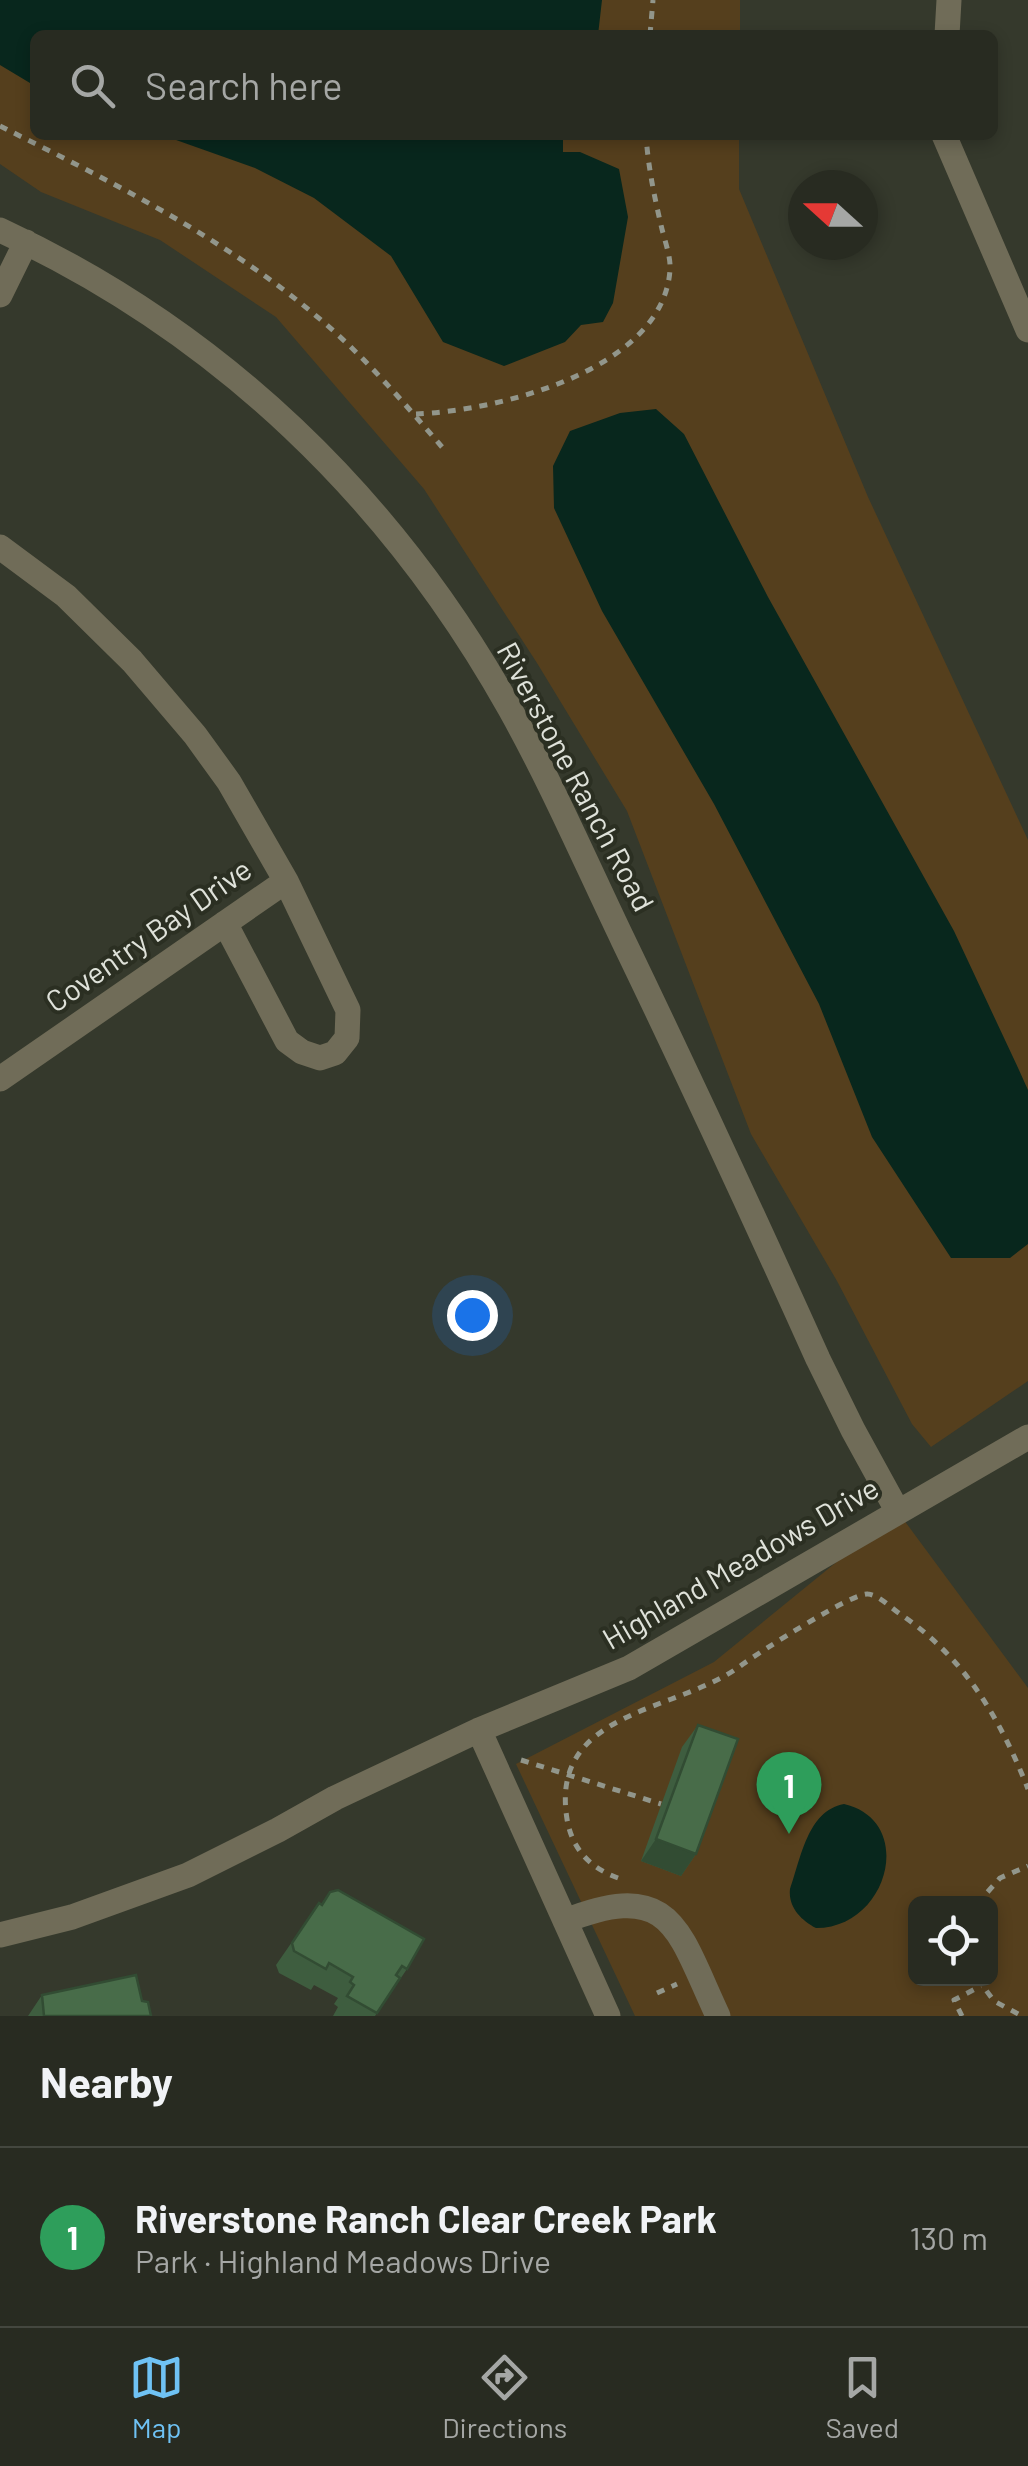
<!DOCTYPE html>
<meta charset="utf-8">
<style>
:root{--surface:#282b21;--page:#30332a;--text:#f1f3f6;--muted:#a5a7a5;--line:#44473f;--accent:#6fc2f4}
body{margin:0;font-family:Barlow,sans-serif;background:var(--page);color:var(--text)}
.controls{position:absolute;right:30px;bottom:30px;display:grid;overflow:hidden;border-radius:15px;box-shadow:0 5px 15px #0003}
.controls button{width:90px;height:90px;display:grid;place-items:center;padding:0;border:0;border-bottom:2px solid var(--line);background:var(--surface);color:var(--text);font:50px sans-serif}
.compass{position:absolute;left:788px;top:170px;width:90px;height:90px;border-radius:50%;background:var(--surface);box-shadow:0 5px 15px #0003;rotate:291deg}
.you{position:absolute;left:472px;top:1315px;width:35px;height:35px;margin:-25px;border:8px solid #fff;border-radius:50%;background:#1a73e8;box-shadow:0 0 0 15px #1a73e833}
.badge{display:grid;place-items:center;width:65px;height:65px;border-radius:50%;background:var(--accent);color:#fff;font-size:32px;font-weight:700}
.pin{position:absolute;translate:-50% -82px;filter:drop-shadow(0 2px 5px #0008)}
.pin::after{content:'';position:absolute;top:52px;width:35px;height:30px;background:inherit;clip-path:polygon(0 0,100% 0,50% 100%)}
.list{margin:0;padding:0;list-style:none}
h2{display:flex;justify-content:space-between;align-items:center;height:130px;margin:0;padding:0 40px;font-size:42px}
h2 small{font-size:32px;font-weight:400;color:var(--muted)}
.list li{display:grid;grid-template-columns:65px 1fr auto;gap:30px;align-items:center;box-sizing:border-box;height:180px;padding:0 40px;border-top:2px solid var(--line)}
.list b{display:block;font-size:38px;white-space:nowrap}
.list p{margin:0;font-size:32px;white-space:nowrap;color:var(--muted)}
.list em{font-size:32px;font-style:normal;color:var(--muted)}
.icon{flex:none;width:55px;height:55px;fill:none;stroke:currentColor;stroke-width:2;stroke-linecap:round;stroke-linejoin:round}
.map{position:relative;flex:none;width:1028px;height:2016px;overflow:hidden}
.search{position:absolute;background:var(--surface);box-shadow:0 5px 15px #0003;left:30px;right:30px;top:30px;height:110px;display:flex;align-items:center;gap:25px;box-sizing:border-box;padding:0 35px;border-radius:15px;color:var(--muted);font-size:38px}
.sheet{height:310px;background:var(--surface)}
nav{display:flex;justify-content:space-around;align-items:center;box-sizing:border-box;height:140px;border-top:2px solid var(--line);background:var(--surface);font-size:28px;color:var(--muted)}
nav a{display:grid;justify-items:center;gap:5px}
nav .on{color:var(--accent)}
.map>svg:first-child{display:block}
.green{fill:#553f1d;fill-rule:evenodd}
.water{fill:#08271d}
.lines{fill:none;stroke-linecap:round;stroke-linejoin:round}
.path{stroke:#92968b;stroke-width:5;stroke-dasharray:8 8;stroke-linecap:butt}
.minor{stroke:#706c58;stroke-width:25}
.wall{fill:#3e5d3f}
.shaded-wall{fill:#324c33}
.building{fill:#486c49;stroke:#324c33;stroke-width:2.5}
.labels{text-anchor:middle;stroke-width:8;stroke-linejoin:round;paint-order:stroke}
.street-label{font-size:30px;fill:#dfe2da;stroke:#2b2f22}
</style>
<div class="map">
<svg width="1028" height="2016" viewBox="0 0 1028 2016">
<rect width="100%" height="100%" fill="#35392c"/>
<!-- green -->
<path class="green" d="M 0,0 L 740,0 L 740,35 L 35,35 L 35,135 L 739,135 L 739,189 L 868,497 L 1028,840 L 1028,1381 L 931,1447 L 912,1424 L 837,1281 L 751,1134 L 627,811 L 537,663 L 424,489 L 276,317 L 160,240 L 41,192 L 0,164 Z
M 898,1512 L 1028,1688 L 1028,2016 L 635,2016 L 516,1764 L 714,1662 ZM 916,1904 L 990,1904 L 990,1978 L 916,1978 Z"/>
<!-- water -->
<path class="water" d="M 0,0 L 602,0 L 598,35 L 35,35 L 35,86 L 0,65 Z
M 162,135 L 563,135 L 563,152 L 580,152 L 619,169 L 628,217 L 613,303 L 603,322 L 581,325 L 565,342 L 504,366 L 443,342 L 391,256 L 314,198 L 255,168 Z
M 656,409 L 684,434 L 768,597 L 954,931 L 1019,1070 L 1028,1090 L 1028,1244 L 1010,1258 L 951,1258 L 872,1137 L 819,1004 L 714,804 L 602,611 L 554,508 L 553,466 L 570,431 L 620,413 Z
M 844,1804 C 917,1821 888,1928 816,1928 C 801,1920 788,1907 790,1889 C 801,1859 807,1811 844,1804 Z"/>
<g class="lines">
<!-- path -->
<path class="path" d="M 650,35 L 653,0
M 0,126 C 110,181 227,239 321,320 C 366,358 404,403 442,447
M 416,414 C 496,411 663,371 670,270 C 671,256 664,239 661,225 C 654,195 648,166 646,135
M 521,1760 L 661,1804
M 618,1878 C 590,1868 572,1849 567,1819 C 549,1708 680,1713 743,1664 C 760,1652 853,1592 868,1594 C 879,1595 891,1608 900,1614 C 964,1657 1000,1718 1028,1789
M 936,1902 L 939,1904
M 977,1904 L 1000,1878 L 1028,1866
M 977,1978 L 994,2001 L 1022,2016
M 657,1993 L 677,1984
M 962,2016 L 954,2000 L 981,1986"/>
<!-- minor -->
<path class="minor" d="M 947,35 L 949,0
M 944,135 L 1028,330
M 0,230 C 220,332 392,498 510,709 C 552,784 586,863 623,940 C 690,1079 755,1219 818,1359 L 853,1430 L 898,1512
M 0,295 L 26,242
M 0,547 L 66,596 L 132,661 L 195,735 L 229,782 L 286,881 L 348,1010 L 347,1038 L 335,1053 L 320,1058 L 302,1052 L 287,1041 L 225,923
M 0,1079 L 286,881
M 479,1730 L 608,2016
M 565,1921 C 673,1878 678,1931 718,2016
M 0,1935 L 72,1917 L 188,1875 L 278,1830 L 335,1798 L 479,1730 L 629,1668 L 1028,1437"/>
</g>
<!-- wall -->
<path class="wall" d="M 698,1725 L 696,1854 L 681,1876 L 641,1861 L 682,1747 Z
M 330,1892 L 407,1969 L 375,2016 L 333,2016 L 338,2007 L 334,2004 L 338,1998 L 314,1985 L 311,1990 L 279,1973 L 276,1965 L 319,1903 L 321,1904 Z
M 42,1995 L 142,2001 L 151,2016 L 28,2016 Z"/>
<!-- shaded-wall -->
<path class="shaded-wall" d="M 656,1839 L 696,1854 L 681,1876 L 641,1861 Z"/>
<!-- building -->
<path class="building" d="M 698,1725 L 738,1739 L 696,1854 L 656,1839 Z
M 338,1890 L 424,1939 L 407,1969 L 402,1966 L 396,1975 L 400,1978 L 377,2013 L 347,1996 L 354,1985 L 350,1982 L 353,1977 L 329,1963 L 326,1969 L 294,1951 L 292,1943 L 319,1903 L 322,1905 L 330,1892 Z
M 136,1975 L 142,2001 L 148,2002 L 151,2016 L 44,2016 L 42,1995 Z"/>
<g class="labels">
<!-- street labels -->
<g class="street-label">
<text transform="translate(575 777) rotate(62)" y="10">Riverstone Ranch Road</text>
<text transform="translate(149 936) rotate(-35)" y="10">Coventry Bay Drive</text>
<text transform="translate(741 1564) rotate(-30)" y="10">Highland Meadows Drive</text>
</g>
</g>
</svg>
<div class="controls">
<button><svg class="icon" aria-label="locate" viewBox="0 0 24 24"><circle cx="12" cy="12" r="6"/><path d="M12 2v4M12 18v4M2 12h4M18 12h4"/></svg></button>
</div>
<svg class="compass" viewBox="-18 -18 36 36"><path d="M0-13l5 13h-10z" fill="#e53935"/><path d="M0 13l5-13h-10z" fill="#a5a7a5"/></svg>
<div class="you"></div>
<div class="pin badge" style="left:789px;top:1834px;background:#2e9e5b">1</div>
<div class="search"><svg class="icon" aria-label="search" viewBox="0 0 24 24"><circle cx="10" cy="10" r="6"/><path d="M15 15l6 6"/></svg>Search here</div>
</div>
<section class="sheet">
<h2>Nearby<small></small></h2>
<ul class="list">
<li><span class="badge" style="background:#2e9e5b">1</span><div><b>Riverstone Ranch Clear Creek Park</b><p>Park · Highland Meadows Drive</p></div><em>130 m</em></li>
</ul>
</section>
<nav>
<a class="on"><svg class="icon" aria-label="map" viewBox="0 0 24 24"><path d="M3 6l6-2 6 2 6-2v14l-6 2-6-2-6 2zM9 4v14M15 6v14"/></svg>Map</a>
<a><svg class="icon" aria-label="directions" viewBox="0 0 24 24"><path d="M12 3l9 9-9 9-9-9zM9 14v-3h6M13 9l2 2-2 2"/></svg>Directions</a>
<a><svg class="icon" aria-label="saved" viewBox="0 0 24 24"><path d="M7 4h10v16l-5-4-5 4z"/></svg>Saved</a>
</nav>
